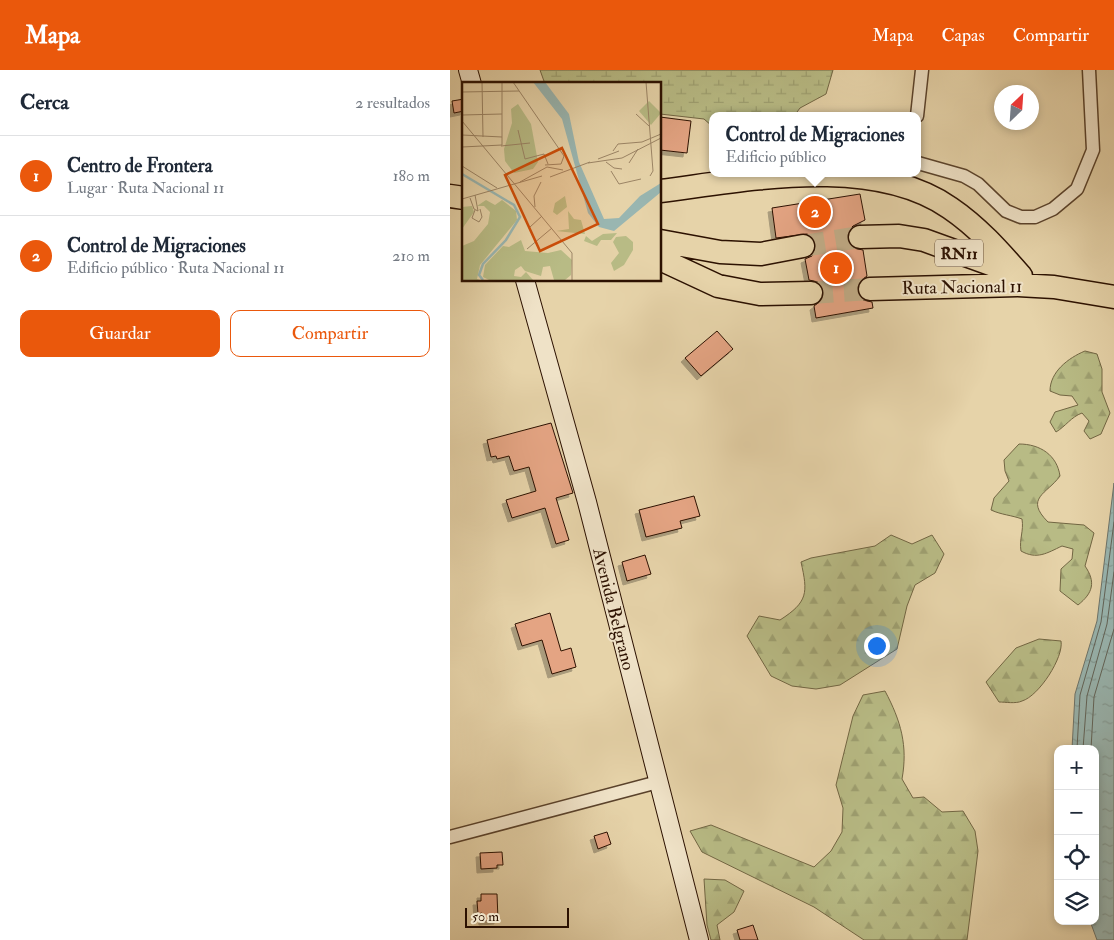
<!DOCTYPE html>
<html lang="es">
<meta charset="utf-8">
<style>
:root{--surface:#fff;--page:#f2f2f3;--text:#1f2937;--muted:#747a83;--line:#e0e1e3;--accent:#ea580c}
body{margin:0;font-family:"IM FELL Double Pica",serif;background:var(--page);color:var(--text)}
.controls{position:absolute;right:15px;bottom:15px;display:grid;overflow:hidden;border-radius:10px;box-shadow:0 2px 8px #0003}
.controls button{width:45px;height:45px;display:grid;place-items:center;padding:0;border:0;border-bottom:1px solid var(--line);background:var(--surface);color:var(--text);font:25px sans-serif}
.compass{position:absolute;left:544px;top:15px;width:45px;height:45px;border-radius:50%;background:var(--surface);box-shadow:0 2px 8px #0003;rotate:25deg}
.scale{position:absolute;left:15px;bottom:12px;width:104px;box-sizing:border-box;padding-left:5px;border:2px solid #2c1101;border-top:0;font-size:14px;line-height:18px;white-space:nowrap;color:#2c1101;-webkit-text-stroke:4px #efe2c7;paint-order:stroke}
.you{position:absolute;left:426px;top:575px;width:18px;height:18px;margin:-12px;border:4px solid #fff;border-radius:50%;background:#1a73e8;box-shadow:0 0 0 8px #1a73e833}
.badge{display:grid;place-items:center;width:32px;height:32px;border-radius:50%;background:var(--accent);color:#fff;font-size:16px;font-weight:700}
.pin{position:absolute;translate:-50% -50%;border:2px solid #fff;box-shadow:0 1px 5px #0006}
.popup{position:absolute;left:259px;top:42px;width:212px;height:65px;box-sizing:border-box;display:grid;place-content:center;border-radius:10px;background:var(--surface);filter:drop-shadow(0 1px 4px #0005);font-size:16px;white-space:nowrap;color:var(--muted)}
.popup b{font-size:19px;color:var(--text)}
.popup::after{content:'';position:absolute;left:50%;top:100%;margin-left:-10px;border:10px solid transparent;border-top-color:var(--surface)}
.list{margin:0;padding:0;list-style:none}
h2{display:flex;justify-content:space-between;align-items:center;height:65px;margin:0;padding:0 20px;font-size:21px}
h2 small{font-size:16px;font-weight:400;color:var(--muted)}
.list li{display:grid;grid-template-columns:32px 1fr auto;gap:15px;align-items:center;box-sizing:border-box;height:80px;padding:0 20px;border-top:1px solid var(--line)}
.list b{display:block;font-size:19px;white-space:nowrap}
.list p{margin:0;font-size:16px;white-space:nowrap;color:var(--muted)}
.list em{font-size:16px;font-style:normal;color:var(--muted)}
.actions{display:flex;gap:10px;padding:15px 20px}
.actions a{flex:1;padding:11px 0;border:1px solid var(--accent);border-radius:10px;text-align:center;font-size:18px;color:var(--accent)}
.actions .main{background:var(--accent);color:#fff}
.icon{flex:none;width:28px;height:28px;fill:none;stroke:currentColor;stroke-width:2;stroke-linecap:round;stroke-linejoin:round}
.map{position:relative;flex:none;width:664px;height:870px;overflow:hidden}
header{display:flex;align-items:center;gap:30px;box-sizing:border-box;height:70px;padding:0 25px;background:var(--accent);color:#fff}
header strong{font-size:24px}
nav{display:flex;gap:28px;margin-inline-start:auto;font-size:18px}
main{display:flex}
aside{flex:1;background:var(--surface)}
.map>svg:first-child{display:block}
.forest{fill:url(#forest-firs);stroke:#726643}
.wetland{fill:url(#wetland-marsh);stroke:#726643}
.water{fill:url(#water-ripples);stroke:#6d746b}
.lines{fill:none;stroke-linecap:round;stroke-linejoin:round}
.shore{stroke:#626459;stroke-width:1}
.building{fill:#e4a483;stroke:#2c1101;filter:url(#shadow)}
.highway-tunnel{stroke:#c1ac87;stroke-width:22;stroke-dasharray:22 11;stroke-linecap:butt}
.street-casing{stroke:#5a422b;stroke-width:15}
.secondary-casing{stroke:#2c1101;stroke-width:20}
.highway-casing{stroke:#2c1101;stroke-width:25}
.street{stroke:#efe2c7;stroke-width:12}
.secondary{stroke:#efe2c7;stroke-width:18}
.highway{stroke:#e6d3a9;stroke-width:22}
.labels{text-anchor:middle;stroke-width:4;stroke-linejoin:round;paint-order:stroke}
.shield{fill:#efe2c7;stroke:#66503c;stroke-width:1}
.shield-label{font-size:16px;font-weight:bold;fill:#2c1101}
.street-label{font-size:18px;fill:#2c1101;stroke:#efe2c7}
.inset-river{fill:none;stroke:#99b6b1;stroke-width:2.5}
.inset-road{fill:none;stroke:#9c8566;stroke-width:1}
.view{fill:#cc4e0a;fill-opacity:0.15;stroke:#cc4e0a;stroke-width:2.5}
.inset-edge{fill:none;stroke:#2c1101;stroke-width:2.5}
</style>
<header>
<strong>Mapa</strong>
<nav><a>Mapa</a><a>Capas</a><a>Compartir</a></nav>
</header>
<main>
<aside>
<h2>Cerca<small>2 resultados</small></h2>
<ul class="list">
<li><span class="badge">1</span><div><b>Centro de Frontera</b><p>Lugar · Ruta Nacional 11</p></div><em>180 m</em></li>
<li><span class="badge">2</span><div><b>Control de Migraciones</b><p>Edificio público · Ruta Nacional 11</p></div><em>210 m</em></li>
</ul>
<div class="actions"><a class="main">Guardar</a><a>Compartir</a></div>
</aside>
<div class="map">
<svg width="664" height="870" viewBox="0 0 664 870">
<defs>
<pattern id="forest-firs" width="22" height="20" patternUnits="userSpaceOnUse" patternTransform="scale(1.25)"><rect width="22" height="20" fill="#b8bb85"/><path d="M5 1l3.5 6h-7zM16 11l3.5 6h-7z" fill="#9ea071"/></pattern>
<pattern id="wetland-marsh" width="20" height="14" patternUnits="userSpaceOnUse" patternTransform="scale(1.25)"><rect width="20" height="14" fill="#b8bb85"/><path d="M1 5h8M5 5V1M11 12h8M15 12V8" fill="none" stroke="#9ea071"/></pattern>
<pattern id="water-ripples" width="26" height="14" patternUnits="userSpaceOnUse" patternTransform="scale(1.25)"><rect width="26" height="14" fill="#99b6b1"/><path d="M2 4q2-2 4 0t4 0M15 11q2-2 4 0t4 0" fill="none" stroke="#849b96"/></pattern>
<filter id="shadow"><feDropShadow dx="-4" dy="4" stdDeviation="0" flood-color="#0004"/></filter>
</defs>
<rect width="100%" height="100%" fill="#e6d3a9"/>
<filter id="stains"><feTurbulence type="fractalNoise" baseFrequency=".004" numOctaves="4"/><feColorMatrix values="0 0 0 0 .2 0 0 0 0 .09 0 0 0 0 .02 0 0 0 .5 -.17"/></filter>
<radialGradient id="worn" r=".72"><stop offset=".6" stop-color="#630" stop-opacity="0"/><stop offset="1" stop-color="#630" stop-opacity=".3"/></radialGradient>
<!-- forest -->
<path class="forest" d="M 635,281 L 647,284 L 652,299 L 652,322 L 660,343 L 651,364 L 640,369 L 634,361 L 639,351 L 632,343 C 621,347 616,356 606,362 L 600,352 L 605,342 L 628,335 L 622,326 L 610,325 L 600,321 C 600,302 618,288 635,281 Z
M 569,374 C 590,374 607,385 610,406 C 597,424 574,428 598,452 L 634,455 L 644,463 L 635,496 C 646,512 643,523 628,535 L 610,521 L 611,499 L 622,489 L 623,479 L 612,476 C 597,483 587,490 571,481 C 569,469 574,461 572,449 C 561,445 552,445 541,440 L 544,428 L 559,411 L 555,401 L 554,390 Z
M 441,465 L 462,474 L 482,465 L 494,484 L 485,503 L 465,515 L 457,536 L 447,579 L 390,615 L 366,619 L 342,616 L 321,606 L 297,566 L 309,546 L 330,550 C 358,532 358,523 351,492 L 361,488 L 425,476 Z
M 589,569 L 611,571 C 614,587 589,626 572,631 C 566,634 555,632 549,632 L 536,612 L 566,578 Z
M 435,621 C 451,651 458,676 452,709 L 463,728 L 474,727 L 492,742 L 513,741 L 525,761 L 528,781 L 517,870 L 414,870 L 364,837 L 252,782 L 240,761 L 261,755 L 364,797 L 381,781 L 392,762 L 393,738 L 386,715 L 403,646 L 413,625 Z
M 254,809 L 275,810 L 294,821 L 284,842 L 267,855 L 270,870 L 261,870 L 257,855 Z"/>
<!-- wetland -->
<path class="wetland" d="M 90,0 L 383,0 L 376,24 L 350,38 L 344,46 L 262,46 L 262,56 L 254,49 L 210,44 L 210,14 L 95,14 Z"/>
<!-- water -->
<path class="water" d="M 664,413 L 664,870 L 647,870 L 640,851 L 645,851 L 645,679 L 622,679 L 625,624 L 647,551 Z"/>
<g class="lines">
<!-- shore -->
<path class="shore" d="M 627,679 L 630,625 L 651,552 L 664,452
M 633,679 L 637,626 L 657,554 L 664,502
M 641,679 L 644,627 L 664,559"/>
</g>
<!-- building -->
<path class="building" d="M 14,29 L 14,41 L 4,43 L 2,31 Z
M 210,47 L 241,51 L 237,83 L 210,80 Z
M 410,124 L 415,150 L 403,156 L 398,161 L 397,168 L 403,178 L 413,180 L 417,206 L 409,212 L 407,220 L 413,230 L 422,232 L 423,238 L 366,248 L 364,236 L 372,230 L 374,222 L 368,212 L 359,210 L 355,189 L 362,186 L 366,173 L 363,167 L 357,164 L 326,168 L 322,138 Z
M 267,261 L 283,279 L 251,306 L 235,288 Z
M 101,353 L 123,423 L 106,428 L 119,470 L 106,474 L 95,438 L 62,448 L 56,430 L 86,421 L 79,397 L 64,401 L 59,386 L 47,389 L 46,386 L 41,387 L 37,370 Z
M 244,426 L 250,446 L 230,451 L 232,458 L 196,467 L 189,440 Z
M 195,485 L 201,504 L 177,511 L 172,492 Z
M 100,543 L 111,581 L 121,578 L 126,597 L 102,604 L 92,570 L 72,576 L 65,554 Z
M 157,762 L 161,774 L 148,779 L 144,766 Z
M 52,782 L 53,795 L 47,795 L 47,798 L 31,799 L 30,783 Z
M 31,824 L 47,824 L 48,850 L 33,851 L 32,843 L 28,844 L 27,831 L 31,831 Z
M 303,855 L 308,870 L 290,870 L 287,860 Z"/>
<g class="lines">
<!-- highway-tunnel -->
<path class="highway-tunnel" d="M 353,176 L 410,167
M 361,223 L 420,219"/>
<!-- street casing -->
<g class="street-casing">
<path id="street" d="M 467,46 L 472,0
M 468,93 L 514,106 L 528,114 L 556,141 L 571,147 L 585,147 L 603,139 L 627,119 L 643,80 L 639,0
M 0,767 L 208,712"/>
</g>
<!-- secondary casing -->
<g class="secondary-casing">
<path id="secondary" d="M 18,0 L 22,14
M 75,210 L 137,432 L 249,870"/>
</g>
<!-- highway casing -->
<g class="highway-casing">
<path id="highway" d="M 210,121 C 298,110 422,84 500,138 C 528,157 549,181 571,206
M 0,126 L 14,128
M 410,167 L 449,166 L 474,170 L 568,204
M 210,171 L 270,182 L 311,184 L 353,176
M 210,189 L 268,216 L 310,224 L 361,223
M 420,219 L 568,215 L 604,217 L 664,227"/>
</g>
<!-- street -->
<use href="#street" class="street"/>
<!-- secondary -->
<use href="#secondary" class="secondary"/>
<!-- highway -->
<use href="#highway" class="highway"/>
</g>
<g class="labels">
<!-- shield labels -->
<rect class="shield" x="485" y="169.5" width="48" height="27" rx="4"/>
<g class="shield-label">
<text x="509" y="189">RN11</text>
</g>
<!-- street labels -->
<g class="street-label">
<text transform="translate(512 217) rotate(-1)" y="6">Ruta Nacional 11</text>
<text transform="translate(164 539) rotate(76)" y="6">Avenida Belgrano</text>
</g>
</g>
<!-- overview -->
<g transform="translate(12 12)">
<rect width="199" height="199" fill="#e6d3a9"/>
<path d="M 103,114 L 105,125 L 95,133 L 91,130 L 93,121 ZM 24,118 L 33,123 L 40,118 L 54,129 L 55,138 L 18,183 L 15,197 L 18,198 L 0,198 L 0,164 L 12,159 L 26,142 L 28,130 L 22,124 L 15,124 ZM 10,124 L 12,130 L 0,147 L 0,125 ZM 106,129 L 112,137 L 119,138 L 123,152 L 94,149 L 107,147 ZM 155,151 L 149,158 L 139,158 L 135,164 L 122,159 L 124,154 L 130,159 L 141,152 ZM 164,154 L 171,160 L 171,168 L 162,183 L 152,189 L 149,181 L 157,171 L 151,160 L 154,155 ZM 59,158 L 63,169 L 86,171 L 99,168 L 110,178 L 109,193 L 103,198 L 92,198 L 88,184 L 81,185 L 79,194 L 63,189 L 59,184 L 53,188 L 52,194 L 59,195 L 64,190 L 71,198 L 27,198 L 21,195 L 23,183 L 41,164 L 47,165 Z" fill="#b8bb85"/>
<path d="M 56,22 L 69,42 L 76,80 L 71,87 L 52,91 L 43,79 L 42,67 L 50,41 L 49,27 Z" fill="#b8bb85"/>
<path d="M 187,19 L 199,31 L 189,43 L 177,29 Z" fill="#b8bb85"/>
<path d="M 71,0 L 83,0 L 107,32 L 117,80 L 142,137 L 157,136 L 178,114 L 199,101 L 199,110 L 152,149 L 137,145 L 126,131 L 100,37 Z" fill="#99b6b1"/>
<path class="inset-river" d="M 0,92 L 52,123 L 58,135 L 44,158 L 21,182 L 17,193 L 21,198"/>
<path class="inset-road" d="M 20,0 L 21,55M 51,0 L 102,74 L 99,82 L 83,83M 184,0 L 191,89 L 188,94M 0,10 L 57,9M 174,32 L 187,44M 0,33 L 40,32M 0,39 L 110,171 L 110,198M 56,48 L 63,77 L 82,72 L 86,82M 0,53 L 40,55M 39,64 L 68,61M 0,65 L 40,63 L 40,0M 151,69 L 156,62 L 180,60 L 199,52M 136,77 L 157,69M 144,80 L 152,86 L 160,87M 126,81 L 160,76 L 199,56M 167,81 L 176,67M 0,84 L 35,106M 149,89 L 157,102 L 179,97M 88,95 L 128,80M 58,100 L 85,85 L 101,88M 8,116 L 12,127 L 16,129 L 13,113M 0,117 L 80,94M 73,125 L 72,114 L 79,100M 13,128 L 10,136 L 17,140 L 20,135 L 18,127M 68,145 L 80,134M 65,167 L 90,146"/>
<path class="view" d="M 100,66 L 136,142 L 78,169 L 43,93 Z"/>
<rect width="199" height="199" class="inset-edge"/>
</g>
<rect width="100%" height="100%" filter="url(#stains)"/>
<rect width="100%" height="100%" fill="url(#worn)"/>
</svg>
<div class="controls">
<button>+</button>
<button>−</button>
<button><svg class="icon" aria-label="locate" viewBox="0 0 24 24"><circle cx="12" cy="12" r="6"/><path d="M12 2v4M12 18v4M2 12h4M18 12h4"/></svg></button>
<button><svg class="icon" aria-label="layers" viewBox="0 0 24 24"><path d="M12 4l9 5-9 5-9-5zM3 14l9 5 9-5"/></svg></button>
</div>
<svg class="compass" viewBox="-18 -18 36 36"><path d="M0-13l5 13h-10z" fill="#e53935"/><path d="M0 13l5-13h-10z" fill="#747a83"/></svg>
<div class="scale">50 m</div>
<div class="you"></div>
<div class="pin badge" style="left:386px;top:198px">1</div>
<div class="pin badge" style="left:365px;top:142px">2</div>
<div class="popup"><b>Control de Migraciones</b>Edificio público</div>
</div>
</main>
